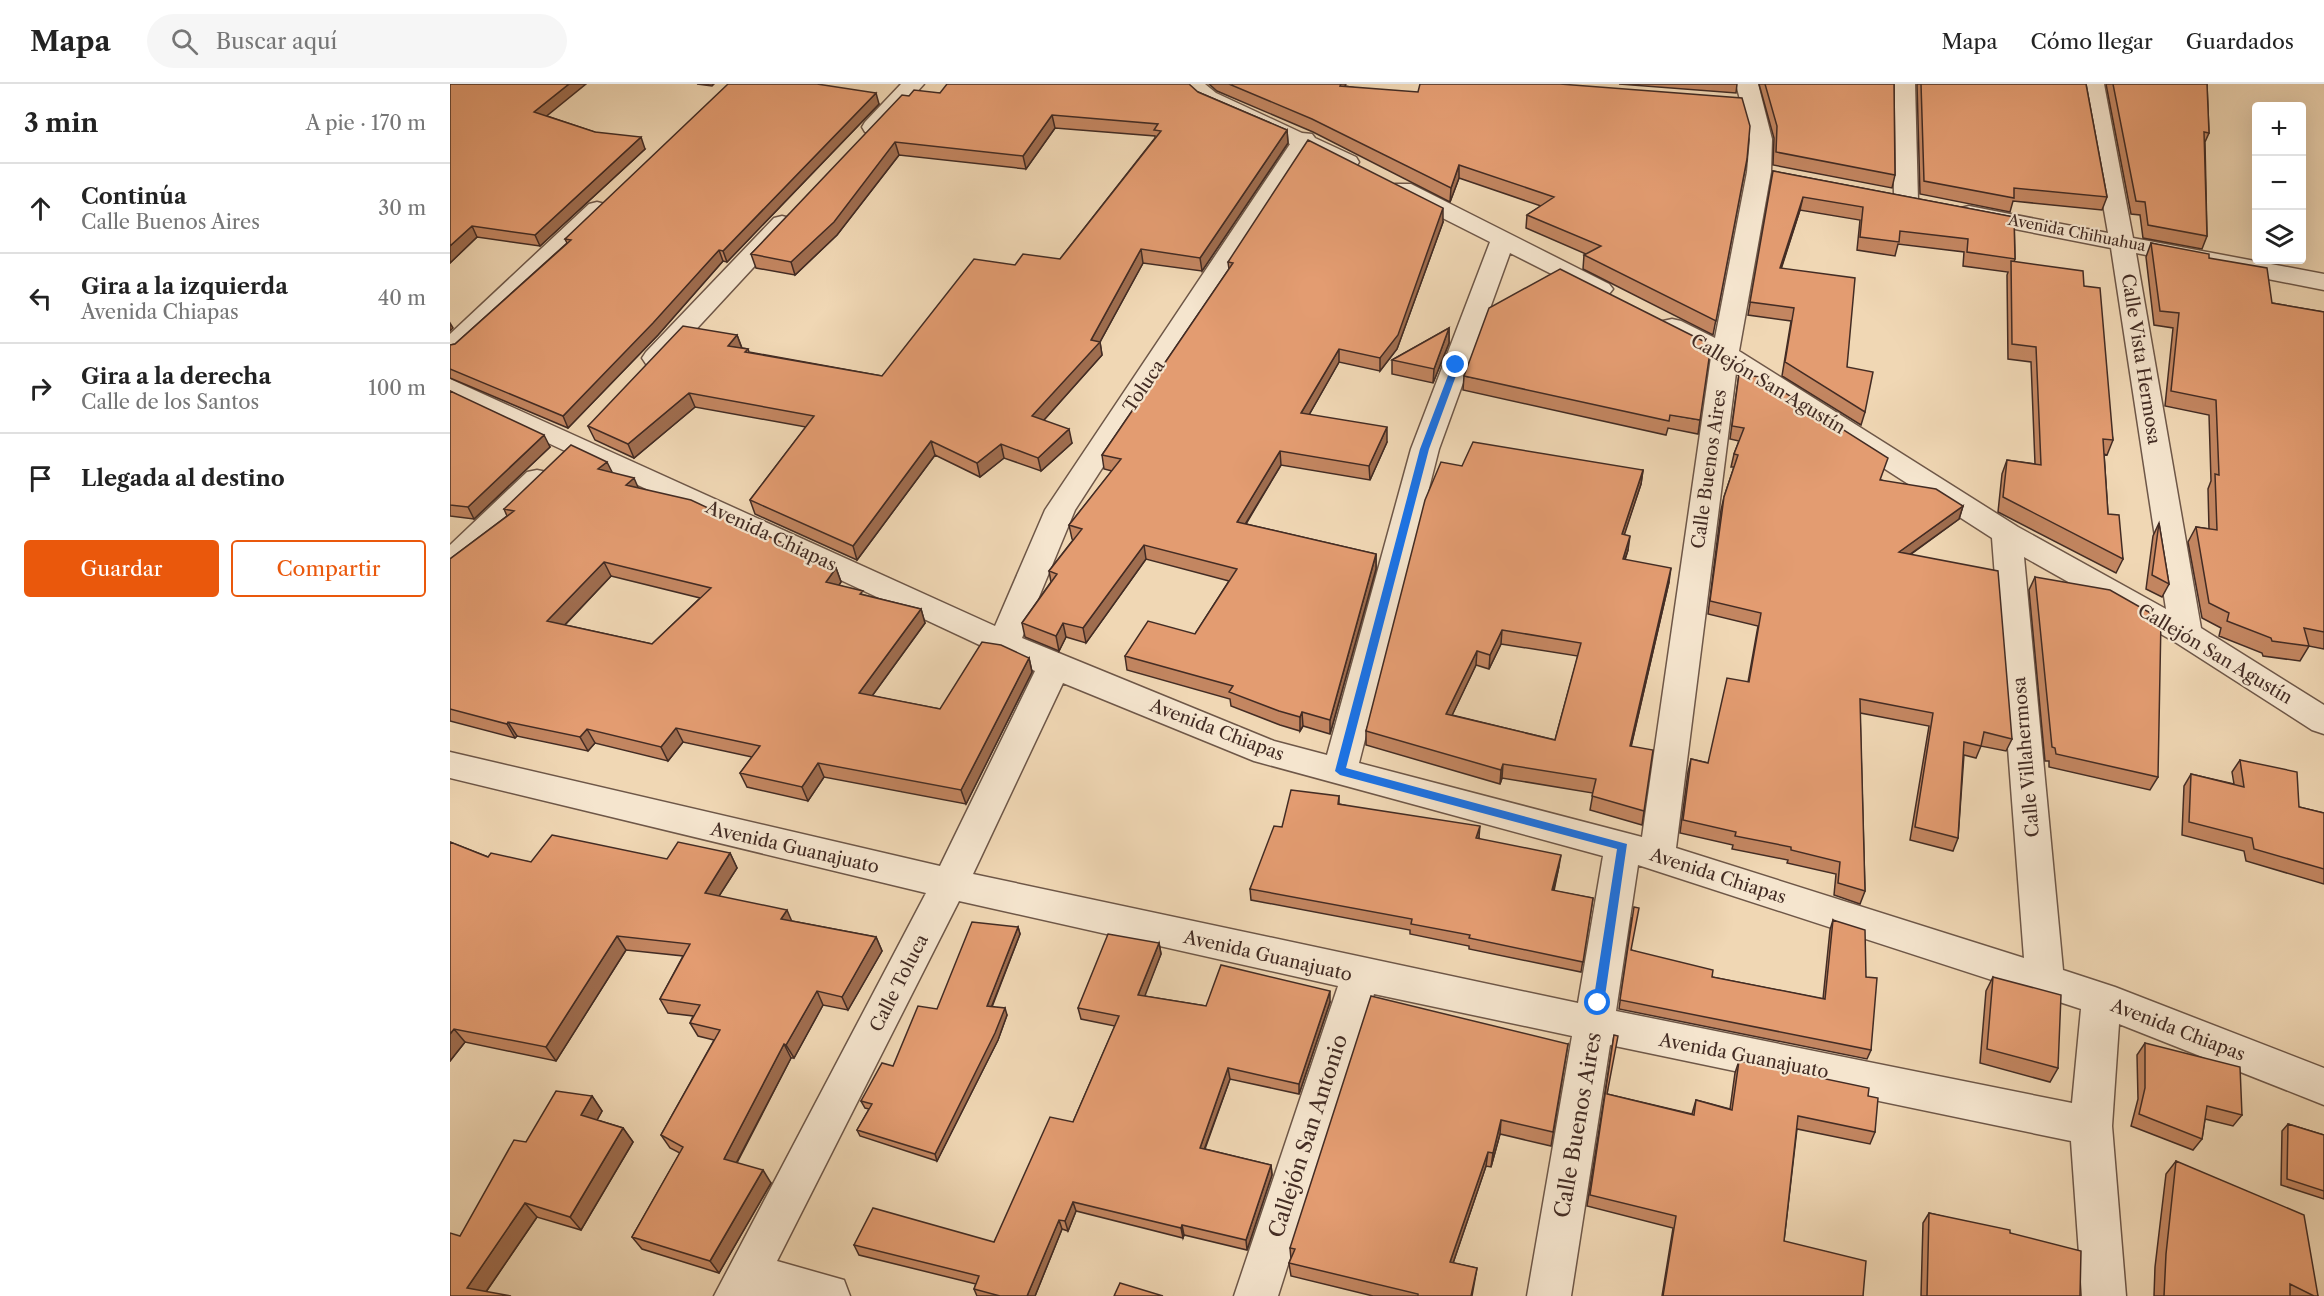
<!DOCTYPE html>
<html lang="es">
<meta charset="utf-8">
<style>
:root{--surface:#fff;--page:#f6f6f6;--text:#222;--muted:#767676;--line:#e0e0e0;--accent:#ea580c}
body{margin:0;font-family:"Libre Caslon Text",serif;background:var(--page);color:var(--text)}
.controls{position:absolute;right:18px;top:18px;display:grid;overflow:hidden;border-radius:6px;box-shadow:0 6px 24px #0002}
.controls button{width:54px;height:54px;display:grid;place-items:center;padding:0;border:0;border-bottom:2px solid var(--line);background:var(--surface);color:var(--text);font:30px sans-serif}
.stop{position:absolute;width:18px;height:18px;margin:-14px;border:4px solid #1a73e8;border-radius:50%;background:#fff}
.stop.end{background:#1a73e8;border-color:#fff;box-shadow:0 2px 6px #0008}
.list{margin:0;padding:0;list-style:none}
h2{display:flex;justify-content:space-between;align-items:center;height:78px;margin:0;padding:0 24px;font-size:26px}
h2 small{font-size:20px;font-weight:400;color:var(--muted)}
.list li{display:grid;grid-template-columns:39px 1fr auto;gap:18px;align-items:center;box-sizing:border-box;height:90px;padding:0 24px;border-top:2px solid var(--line)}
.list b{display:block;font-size:22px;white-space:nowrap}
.list p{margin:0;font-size:20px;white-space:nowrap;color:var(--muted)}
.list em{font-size:20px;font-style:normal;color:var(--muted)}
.actions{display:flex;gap:12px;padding:18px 24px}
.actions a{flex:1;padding:14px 0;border:2px solid var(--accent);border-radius:6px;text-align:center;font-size:21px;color:var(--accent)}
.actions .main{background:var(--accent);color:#fff}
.icon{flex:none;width:33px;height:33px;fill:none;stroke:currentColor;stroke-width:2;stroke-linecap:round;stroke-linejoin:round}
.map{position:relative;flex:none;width:1874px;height:1212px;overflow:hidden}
header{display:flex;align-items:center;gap:36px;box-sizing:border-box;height:84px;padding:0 30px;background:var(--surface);border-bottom:2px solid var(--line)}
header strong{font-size:28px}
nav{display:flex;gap:33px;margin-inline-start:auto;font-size:21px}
.search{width:420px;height:54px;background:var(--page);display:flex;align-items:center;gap:15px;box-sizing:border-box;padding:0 21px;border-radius:33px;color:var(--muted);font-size:22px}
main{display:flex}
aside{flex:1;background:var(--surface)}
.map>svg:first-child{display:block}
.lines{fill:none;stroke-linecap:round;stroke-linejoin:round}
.minor-casing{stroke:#6e5748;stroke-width:3}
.minor{fill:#f5e5ce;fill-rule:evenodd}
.wall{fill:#c38661;stroke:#432c24;stroke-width:1.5;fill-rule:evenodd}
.shaded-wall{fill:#9f6d4f;stroke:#432c24;stroke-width:1.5}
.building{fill:#e39c71;stroke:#432c24;stroke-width:1.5;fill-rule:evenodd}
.route{fill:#1a73e8}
.labels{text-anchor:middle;stroke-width:4.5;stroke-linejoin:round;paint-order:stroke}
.far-street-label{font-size:15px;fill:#432c24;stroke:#f5e5ce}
.street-label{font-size:18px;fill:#432c24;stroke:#f5e5ce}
.near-street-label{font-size:21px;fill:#432c24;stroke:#f5e5ce}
</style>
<header>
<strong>Mapa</strong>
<div class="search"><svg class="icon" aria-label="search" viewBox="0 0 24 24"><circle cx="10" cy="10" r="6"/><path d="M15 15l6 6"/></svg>Buscar aquí</div>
<nav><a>Mapa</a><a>Cómo llegar</a><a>Guardados</a></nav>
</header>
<main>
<aside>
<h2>3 min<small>A pie · 170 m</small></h2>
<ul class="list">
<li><svg class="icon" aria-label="ahead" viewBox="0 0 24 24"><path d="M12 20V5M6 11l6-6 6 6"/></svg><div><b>Continúa</b><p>Calle Buenos Aires</p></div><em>30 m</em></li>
<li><svg class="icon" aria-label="left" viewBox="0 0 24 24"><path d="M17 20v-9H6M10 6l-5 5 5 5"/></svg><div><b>Gira a la izquierda</b><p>Avenida Chiapas</p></div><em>40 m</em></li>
<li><svg class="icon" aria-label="right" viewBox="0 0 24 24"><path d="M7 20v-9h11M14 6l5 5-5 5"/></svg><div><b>Gira a la derecha</b><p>Calle de los Santos</p></div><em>100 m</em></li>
<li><svg class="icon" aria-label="arrive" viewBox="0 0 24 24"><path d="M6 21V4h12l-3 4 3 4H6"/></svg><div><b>Llegada al destino</b></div></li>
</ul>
<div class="actions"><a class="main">Guardar</a><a>Compartir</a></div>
</aside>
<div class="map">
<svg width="1874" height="1212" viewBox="0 0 1874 1212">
<rect width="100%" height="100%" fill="#f0d7b4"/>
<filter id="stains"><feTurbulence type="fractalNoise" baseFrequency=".00333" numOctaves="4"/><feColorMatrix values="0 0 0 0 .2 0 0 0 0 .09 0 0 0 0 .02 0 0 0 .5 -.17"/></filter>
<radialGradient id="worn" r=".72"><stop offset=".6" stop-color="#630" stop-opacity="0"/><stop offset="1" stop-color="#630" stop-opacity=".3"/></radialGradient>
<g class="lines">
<!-- minor casing -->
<g class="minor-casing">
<path id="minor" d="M 451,0 L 474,0 L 431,48 L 415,48 L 412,43 L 415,38 Z
M 731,0 L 755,0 L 766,9 L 852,49 L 862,50 L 865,54 L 906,73 L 909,78 L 906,83 L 890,83 L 857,68 L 625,426 L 572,554 L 824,657 L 877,671 L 961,365 L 1040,158 L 945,110 L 941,105 L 945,100 L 961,100 L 1159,200 L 1163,205 L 1159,210 L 1150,213 L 1141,210 L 1060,169 L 989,365 L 909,679 L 1192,753 L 1261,273 L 1213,249 L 1209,243 L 1213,237 L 1222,235 L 1231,237 L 1265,254 L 1297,88 L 1300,55 L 1286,0 L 1308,0 L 1322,55 L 1321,88 L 1289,267 L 1568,443 L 1716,525 L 1661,164 L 1519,136 L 1511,134 L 1507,129 L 1511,124 L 1519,122 L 1658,149 L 1632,0 L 1654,0 L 1683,154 L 1874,190 L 1874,206 L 1686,169 L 1751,544 L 1874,621 L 1874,650 L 1862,646 L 1725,558 L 1574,473 L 1613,886 L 1665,903 L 1874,984 L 1874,1021 L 1669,940 L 1662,1042 L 1676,1212 L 1632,1212 L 1621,1057 L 1160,961 L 1121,1212 L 1077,1212 L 1122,952 L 924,910 L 828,1212 L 784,1212 L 888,902 L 509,817 L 327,1177 L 394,1196 L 400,1212 L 264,1212 L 476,809 L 0,694 L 0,668 L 490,782 L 585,587 L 0,313 L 0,295 L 545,542 L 595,426 L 840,60 L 750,19 ZM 1286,289 L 1542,454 L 1574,874 L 1226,764 ZM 613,599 L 804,677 L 1153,772 L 1128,919 L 523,790 ZM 1188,781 L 1631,925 L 1622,1019 L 1166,927 Z
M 1443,0 L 1465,0 L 1468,117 L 1464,122 L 1448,122 L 1444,117 Z
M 147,118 L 155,120 L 159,125 L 155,130 L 9,270 L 0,272 L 0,250 L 139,120 Z
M 332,132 L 340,134 L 344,139 L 340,144 L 214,280 L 205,282 L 196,280 L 192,274 L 196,268 L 324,134 Z
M 87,386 L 97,388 L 101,395 L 97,402 L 11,486 L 0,489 L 0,461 L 77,388 Z"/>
</g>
<!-- minor -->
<use href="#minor" class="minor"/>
</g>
<!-- wall -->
<path class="wall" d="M 0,0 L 97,32 L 195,65 L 90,162 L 27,153 L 0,179 Z
M 247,0 L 264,0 L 262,2 Z
M 759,0 L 896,0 L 895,2 L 1297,75 L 1263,251 L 1133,185 L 1134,171 L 1136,170 L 1076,144 L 1077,131 L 1091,122 L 1009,94 L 1000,118 L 863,48 L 767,7 Z
M 1169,0 L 1287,0 L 1286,9 Z
M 1309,0 L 1444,0 L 1445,91 L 1442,104 L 1323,81 L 1324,54 Z
M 1467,0 L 1636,0 L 1657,113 L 1652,126 L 1563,117 L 1560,128 L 1470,110 Z
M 1656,0 L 1757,0 L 1759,49 L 1755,58 L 1757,152 L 1752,165 L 1693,154 L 1690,131 L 1681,130 Z
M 378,2 L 429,20 L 277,178 L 273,177 L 208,251 L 118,344 L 0,294 L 0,261 L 5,260 L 117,159 L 115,155 Z
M 748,8 L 837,46 L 838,59 L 752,187 L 693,179 L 650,258 L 652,271 L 594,336 L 622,359 L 591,387 L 554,374 L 530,393 L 485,371 L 407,476 L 305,430 L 300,416 L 356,343 L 245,323 L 184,374 L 145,356 L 138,342 L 287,251 L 292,264 L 298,265 L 299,268 L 432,292 L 565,181 L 610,175 L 705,54 L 705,52 L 605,44 L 576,85 L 449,71 L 387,151 L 345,191 L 306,184 L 301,170 L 459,12 L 490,9 Z
M 1323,87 L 1564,133 L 1565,175 L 1564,178 L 1634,202 L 1663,356 L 1657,371 L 1654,370 L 1658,430 L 1673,475 L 1666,489 L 1548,428 L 1552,390 L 1557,376 L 1585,380 L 1581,278 L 1558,275 L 1557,191 L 1558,188 L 1513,182 L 1514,168 L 1448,160 L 1445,172 L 1407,166 L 1410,136 L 1350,126 L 1331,184 L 1397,283 L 1415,328 L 1411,341 L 1332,292 L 1341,237 L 1298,231 Z
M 993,138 L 947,265 L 930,287 L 889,278 L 859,331 L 937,358 L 920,396 L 831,381 L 796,440 L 926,470 L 926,485 L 880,650 L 853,642 L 850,647 L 830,641 L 781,622 L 780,615 L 677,586 L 675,572 L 745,550 L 779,497 L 696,475 L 636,559 L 616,553 L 609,567 L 575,553 L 572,539 L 601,498 L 599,487 L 623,456 L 622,455 L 619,441 L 662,387 L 654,385 L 652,371 L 779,185 L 778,178 Z
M 1701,159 L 1759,174 L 1822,219 L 1874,228 L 1874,565 L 1859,562 L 1850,577 L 1813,572 L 1812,569 L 1769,552 L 1771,544 L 1752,534 L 1738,458 L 1746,443 L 1759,445 L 1758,405 L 1761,397 L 1759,331 L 1715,322 L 1723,244 L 1704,241 L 1696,173 Z
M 999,244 L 999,259 L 983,299 L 942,290 L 942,276 Z
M 1289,290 L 1431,396 L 1513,422 L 1509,435 L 1460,471 L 1562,655 L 1556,667 L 1531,662 L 1526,674 L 1514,671 L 1508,754 L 1503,767 L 1460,756 L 1479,642 L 1410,629 L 1415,807 L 1410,820 L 1384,811 L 1386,790 L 1337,779 L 1338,776 L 1282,765 L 1283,761 L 1230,749 L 1238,688 L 1241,675 L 1258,679 L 1298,598 L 1308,542 L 1258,530 L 1271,426 L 1274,413 L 1284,383 L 1281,383 L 1284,370 L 1289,357 L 1280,355 Z
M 1014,292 L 1250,336 L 1248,350 L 1218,344 L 1216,351 L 1013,306 Z
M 0,307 L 100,363 L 24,435 L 0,432 Z
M 1012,382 L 1193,386 L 1191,400 L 1174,450 L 1178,466 L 1175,476 L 1219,498 L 1181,662 L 1194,727 L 1192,741 L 1140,726 L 1143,709 L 1052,694 L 1050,700 L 916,661 L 916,647 ZM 1051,560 L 1128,572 L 1105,656 L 1002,631 L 1026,581 L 1039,585 Z
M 162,389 L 188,404 L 386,484 L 391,498 L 389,501 L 414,511 L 471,525 L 475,539 L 422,612 L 490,625 L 579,574 L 582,588 L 516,720 L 374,693 L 358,717 L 297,703 L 290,689 L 302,673 L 233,658 L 218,677 L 145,659 L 138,667 L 67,652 L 65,654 L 0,637 L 0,475 L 57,432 L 54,425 ZM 161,492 L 250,514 L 202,560 L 115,541 Z
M 1709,439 L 1719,500 L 1712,513 L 1696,505 L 1703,452 Z
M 1585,493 L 1708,693 L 1700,706 L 1599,683 L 1599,677 L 1595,677 L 1579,506 Z
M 1790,676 L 1849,723 L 1874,729 L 1874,800 L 1796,777 L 1794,767 L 1732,751 L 1734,702 L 1741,690 L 1784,700 L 1782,688 Z
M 889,712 L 889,720 L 1029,753 L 1029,755 L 1109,782 L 1104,807 L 1143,814 L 1131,888 L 1019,865 L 1019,862 L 960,850 L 960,846 L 801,816 L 800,805 L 832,743 Z
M 0,758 L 38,773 L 81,778 L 217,775 L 280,769 L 287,784 L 269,812 L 342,837 L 426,853 L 432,867 L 398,926 L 373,921 L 344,974 L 341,974 L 287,1079 L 321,1099 L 269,1189 L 192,1165 L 182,1153 L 230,1069 L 220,1064 L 211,1051 L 264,956 L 248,952 L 240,939 L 243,932 L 218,929 L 210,915 L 233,872 L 176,866 L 106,977 L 15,958 L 0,977 Z
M 1182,833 L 1181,866 L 1262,893 L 1373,915 L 1380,846 L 1383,836 L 1416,893 L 1421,966 L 1417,975 L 1169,925 Z
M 568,843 L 570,850 L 542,923 L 557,931 L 548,956 L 487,1077 L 410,1052 L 407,1046 L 419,1025 L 415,1024 L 411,1017 L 443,982 L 487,925 Z
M 709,859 L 711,870 L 694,912 L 756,922 L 880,918 L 849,1010 L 780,995 L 755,1065 L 821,1081 L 822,1091 L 797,1166 L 734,1151 L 733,1154 L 626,1127 L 618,1147 L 612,1145 L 585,1212 L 527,1212 L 524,1205 L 526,1200 L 409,1171 L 404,1161 L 544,1158 L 623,1038 L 665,942 L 631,935 L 628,924 Z
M 1543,893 L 1608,984 L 1600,998 L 1530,979 L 1536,907 Z
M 1164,951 L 1157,1010 L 1242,1030 L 1246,1016 L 1280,1025 L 1285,989 L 1289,977 L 1418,1012 L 1425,1048 L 1420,1060 L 1347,1045 L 1334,1157 L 1413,1212 L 1212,1212 L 1223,1144 L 1137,1122 Z
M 1695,959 L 1792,1031 L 1783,1042 L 1755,1035 L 1752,1055 L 1743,1066 L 1681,1042 L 1688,1015 L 1687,971 Z
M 1118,960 L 1101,1062 L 1050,1050 L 1041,1083 L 1036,1082 L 1003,1179 L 1027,1184 L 1022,1212 L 923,1212 L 841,1192 L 839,1179 L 841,1175 L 840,1164 Z
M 142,1012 L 152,1027 L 147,1036 L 173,1044 L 183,1058 L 131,1146 L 87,1133 L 36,1208 L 0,1212 L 10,1152 L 76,1058 Z
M 1838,1040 L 1874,1051 L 1874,1115 L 1831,1101 L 1832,1047 Z
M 1726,1077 L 1868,1212 L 1704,1212 L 1705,1183 L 1716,1090 Z
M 1479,1129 L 1560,1149 L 1630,1212 L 1471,1212 L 1473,1139 Z"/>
<!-- shaded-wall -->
<path class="shaded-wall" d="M 119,0 L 136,0 L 88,39 L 84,28 Z
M 426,9 L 429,20 L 277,178 L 273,167 Z
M 602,31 L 605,44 L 576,85 L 573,72 Z
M 837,46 L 838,59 L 752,187 L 750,174 Z
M 191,53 L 195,65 L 90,162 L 85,151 Z
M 445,58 L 449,71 L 387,151 L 345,191 L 341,178 Z
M 1009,81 L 1009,94 L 1000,118 L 1001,104 Z
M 1353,113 L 1350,126 L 1327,198 L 1330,184 Z
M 993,124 L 993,138 L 947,265 L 930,287 L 930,274 Z
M 22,142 L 27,153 L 0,179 L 0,162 Z
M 691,165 L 693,179 L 650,258 L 652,271 L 585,346 L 582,332 L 641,256 Z
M 269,166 L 273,177 L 208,251 L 118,344 L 113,332 Z
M 0,239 L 3,244 L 0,247 Z
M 999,244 L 999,259 L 983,299 L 984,285 Z
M 287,251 L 292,265 L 278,262 Z
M 889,265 L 889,278 L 852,343 L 851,329 Z
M 239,309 L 245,323 L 184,374 L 178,360 Z
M 937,343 L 937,358 L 920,396 L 919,382 Z
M 619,345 L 622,359 L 591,387 L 588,374 Z
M 94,351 L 100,363 L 24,435 L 18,423 Z
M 481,357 L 485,371 L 407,476 L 403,462 Z
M 551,360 L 554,374 L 530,393 L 527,379 Z
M 830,367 L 831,381 L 788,452 L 787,438 Z
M 157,378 L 164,392 L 148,385 Z
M 1193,386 L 1191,400 L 1170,464 L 1172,450 Z
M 184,394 L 190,408 L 176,401 Z
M 1513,422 L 1509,435 L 1445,481 L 1449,468 Z
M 1180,452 L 1178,466 L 1170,489 L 1173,475 Z
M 694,461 L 696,475 L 636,559 L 633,544 Z
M 926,470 L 926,485 L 880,650 L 880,636 Z
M 154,478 L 161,492 L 105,551 L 97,537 Z
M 386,484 L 391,498 L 381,513 L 376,498 Z
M 1221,484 L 1219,498 L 1178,676 L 1180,662 Z
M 471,525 L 475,539 L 414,623 L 409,609 Z
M 613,539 L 616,553 L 609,567 L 606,552 Z
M 1052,546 L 1051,560 L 1039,585 L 1040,571 Z
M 1027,567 L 1026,581 L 996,644 L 996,630 Z
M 579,574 L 582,588 L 516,720 L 511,706 Z
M 852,628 L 853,642 L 850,647 L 850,633 Z
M 58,638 L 67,652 L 65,654 L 57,640 Z
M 226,644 L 233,658 L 218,677 L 211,663 Z
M 137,645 L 145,659 L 138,667 L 130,653 Z
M 368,679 L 374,693 L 358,717 L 352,703 Z
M 1053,680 L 1052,694 L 1050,700 L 1051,686 Z
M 1030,742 L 1029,753 L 1025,764 L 1026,754 Z
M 280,769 L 287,784 L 262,823 L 255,809 Z
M 1111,771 L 1109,782 L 1101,817 L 1102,806 Z
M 337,826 L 343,840 L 331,835 Z
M 568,843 L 570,850 L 539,929 L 537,922 Z
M 167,852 L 176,866 L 106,977 L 96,963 Z
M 426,853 L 432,867 L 398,926 L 392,913 Z
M 709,859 L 711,870 L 691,922 L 688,911 Z
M 367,907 L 373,921 L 344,974 L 336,961 Z
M 880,907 L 880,918 L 849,1010 L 849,1000 Z
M 555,924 L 557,931 L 548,956 L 487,1077 L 485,1070 Z
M 4,945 L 15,958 L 0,977 L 0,950 Z
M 334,960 L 341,974 L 282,1087 L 274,1075 Z
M 778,984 L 780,995 L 751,1074 L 750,1064 Z
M 142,1012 L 152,1027 L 142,1045 L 131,1031 Z
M 1051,1036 L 1050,1050 L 1041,1083 L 1043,1069 Z
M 173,1044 L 183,1058 L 131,1146 L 120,1133 Z
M 1038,1068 L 1036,1082 L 999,1191 L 1000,1178 Z
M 821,1081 L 822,1091 L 797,1166 L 796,1156 Z
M 313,1086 L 321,1099 L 269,1189 L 260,1177 Z
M 623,1118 L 626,1127 L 618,1147 L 615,1137 Z
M 75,1119 L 87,1133 L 33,1212 L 17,1204 Z
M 609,1136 L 612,1145 L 585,1212 L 577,1212 Z
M 732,1141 L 734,1151 L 733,1154 L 731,1144 Z"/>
<!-- building -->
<path class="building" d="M 0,0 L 119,0 L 84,28 L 145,48 L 191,53 L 85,151 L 22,142 L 0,162 Z
M 278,0 L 367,0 L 426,9 L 273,167 L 269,166 L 203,239 L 113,332 L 0,285 L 0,261 L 5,260 L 121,156 L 115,155 Z
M 497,0 L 739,0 L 748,8 L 837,46 L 750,174 L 691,165 L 641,256 L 650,258 L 582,332 L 619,345 L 588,374 L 551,360 L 527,379 L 481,357 L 403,462 L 300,416 L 364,332 L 239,309 L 178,360 L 138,342 L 233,242 L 287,251 L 278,262 L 298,265 L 295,268 L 432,292 L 524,175 L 565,181 L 573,170 L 610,175 L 711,47 L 704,46 L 708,40 L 602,31 L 573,72 L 445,58 L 384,138 L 341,178 L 301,170 L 452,11 L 459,12 L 464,6 L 490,9 Z
M 779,0 L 891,0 L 890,2 L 968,8 L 970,0 L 1110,0 L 1292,14 L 1300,42 L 1297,75 L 1266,237 L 1134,171 L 1151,162 L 1077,131 L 1104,113 L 1009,81 L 1001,104 L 862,35 Z
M 1315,0 L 1444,0 L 1445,91 L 1326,68 L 1327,42 Z
M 1471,0 L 1636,0 L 1657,113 L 1564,104 L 1564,114 L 1474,97 Z
M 1663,0 L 1757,0 L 1759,49 L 1754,48 L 1757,152 L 1698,141 L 1695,118 L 1686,117 Z
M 858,56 L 993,124 L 948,251 L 930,274 L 889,265 L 851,329 L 937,343 L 919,382 L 830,367 L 787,438 L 926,470 L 880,636 L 852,628 L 850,633 L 829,627 L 779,608 L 783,602 L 675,572 L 698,537 L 745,550 L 787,485 L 694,461 L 633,544 L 613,539 L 606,552 L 572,539 L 607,490 L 599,487 L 632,445 L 619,441 L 671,375 L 652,371 L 783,179 L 778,178 Z
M 1323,87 L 1564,133 L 1565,175 L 1517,168 L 1518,155 L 1450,147 L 1449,158 L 1410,153 L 1413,123 L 1353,113 L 1330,184 L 1405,194 L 1397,283 L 1423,288 L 1415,328 L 1335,278 L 1344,224 L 1300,218 Z
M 1701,159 L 1759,170 L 1759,174 L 1817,184 L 1822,219 L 1874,228 L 1874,548 L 1854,544 L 1859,562 L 1822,557 L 1821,554 L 1777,537 L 1779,529 L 1759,519 L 1746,443 L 1767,446 L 1765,390 L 1769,391 L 1766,316 L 1721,307 L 1729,229 L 1710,227 Z
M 1561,177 L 1633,187 L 1634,202 L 1650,204 L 1663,356 L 1653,355 L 1658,430 L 1669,431 L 1673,475 L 1553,413 L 1557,376 L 1591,381 L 1586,263 L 1562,260 Z
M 1110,185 L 1261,261 L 1250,336 L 1220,331 L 1219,337 L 1014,292 L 1039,224 Z
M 999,244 L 984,285 L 942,276 Z
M 1289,290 L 1310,293 L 1438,374 L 1430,396 L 1486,405 L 1513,422 L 1449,468 L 1548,487 L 1562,655 L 1534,648 L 1531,662 L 1514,658 L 1508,754 L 1465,743 L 1483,629 L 1410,615 L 1415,807 L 1388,799 L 1390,778 L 1341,766 L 1341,763 L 1285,752 L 1286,748 L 1233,736 L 1241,675 L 1258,679 L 1277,594 L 1299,598 L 1311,529 L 1260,517 L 1274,413 L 1288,371 L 1284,370 L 1294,344 L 1282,342 Z
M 0,307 L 94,351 L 18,423 L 0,421 Z
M 1023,358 L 1193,386 L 1172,450 L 1180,452 L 1173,475 L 1221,484 L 1180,662 L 1203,666 L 1194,727 L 1142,712 L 1146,695 L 1053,680 L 1051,686 L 916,647 L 975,416 L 991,378 L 1012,382 ZM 1052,546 L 1131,559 L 1105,656 L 996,630 L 1027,567 L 1040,571 Z
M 121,361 L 157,378 L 148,385 L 184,394 L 176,401 L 241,416 L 386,484 L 376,498 L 413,507 L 410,510 L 471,525 L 409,609 L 490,625 L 532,558 L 551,561 L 579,574 L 511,706 L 368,679 L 352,703 L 290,689 L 310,662 L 226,644 L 211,663 L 137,645 L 130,653 L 58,638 L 57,640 L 0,625 L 0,475 L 64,427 L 54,425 ZM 154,478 L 261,504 L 202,560 L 97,537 Z
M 1709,439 L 1719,500 L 1702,491 Z
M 1585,493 L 1660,506 L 1711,535 L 1708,693 L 1606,670 L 1605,664 L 1602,663 Z
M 1790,676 L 1847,688 L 1849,723 L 1874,729 L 1874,785 L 1804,765 L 1802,754 L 1739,738 L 1741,690 L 1794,703 Z
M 841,706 L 889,712 L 888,720 L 1030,742 L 1026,754 L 1111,771 L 1102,806 L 1143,814 L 1133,878 L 1019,854 L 1020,851 L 961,840 L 962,835 L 800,805 L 824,742 L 832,743 Z
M 102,751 L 217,775 L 228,758 L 280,769 L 255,809 L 337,826 L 331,835 L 426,853 L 392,913 L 367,907 L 336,961 L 334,960 L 274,1075 L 313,1086 L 260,1177 L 182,1153 L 233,1063 L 211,1051 L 270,946 L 240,939 L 250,921 L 210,915 L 240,860 L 167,852 L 96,963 L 4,945 L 0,950 L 0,758 L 38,773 L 41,769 L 81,778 Z
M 1184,823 L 1189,824 L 1181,866 L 1263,886 L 1262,893 L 1375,915 L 1383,836 L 1415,846 L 1416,893 L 1427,894 L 1421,966 L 1170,916 Z
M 522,838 L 568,843 L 537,922 L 555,924 L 545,949 L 485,1070 L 407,1046 L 422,1020 L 411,1017 L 432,979 L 443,982 L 468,922 L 487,925 Z
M 658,850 L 709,859 L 688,911 L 756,922 L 771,881 L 880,907 L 849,1000 L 778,984 L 750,1064 L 821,1081 L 796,1156 L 732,1141 L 731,1144 L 623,1118 L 615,1137 L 609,1136 L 577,1212 L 550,1212 L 524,1205 L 529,1192 L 404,1161 L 423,1124 L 544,1158 L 600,1033 L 623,1038 L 669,932 L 628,924 Z
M 1543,893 L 1611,911 L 1608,984 L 1537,965 Z
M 921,912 L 1118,960 L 1103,1048 L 1051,1036 L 1043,1069 L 1038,1068 L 1000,1178 L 1027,1184 L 1021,1212 L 968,1212 L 968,1210 L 839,1179 L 845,1165 L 840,1164 Z
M 1164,951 L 1168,952 L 1157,1010 L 1244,1031 L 1246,1016 L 1282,1026 L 1289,977 L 1419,1004 L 1418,1012 L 1428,1014 L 1425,1048 L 1348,1032 L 1334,1157 L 1416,1177 L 1413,1212 L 1213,1212 L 1226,1132 L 1140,1111 Z
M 1695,959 L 1790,983 L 1792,1031 L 1757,1022 L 1752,1055 L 1689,1030 L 1695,1004 Z
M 106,1007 L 142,1012 L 131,1031 L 173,1044 L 120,1133 L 75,1119 L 17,1204 L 61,1212 L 0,1212 L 0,1149 L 10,1152 L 64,1056 L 76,1058 Z
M 1838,1040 L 1874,1051 L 1874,1107 L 1837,1095 Z
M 1726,1077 L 1854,1131 L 1868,1212 L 1864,1212 L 1840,1200 L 1840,1212 L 1714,1212 L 1716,1170 Z
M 1479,1129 L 1560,1146 L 1560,1149 L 1631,1167 L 1630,1212 L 1477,1212 Z
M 670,1199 L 713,1212 L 664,1212 Z"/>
<!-- route -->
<path class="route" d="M 1006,279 L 1010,281 L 979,365 L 896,684 L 1177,760 L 1154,919 L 1148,924 L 1143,919 L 1167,765 L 890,691 L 885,687 L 970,365 L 1002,281 Z"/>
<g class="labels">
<!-- far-street labels -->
<g class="far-street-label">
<text transform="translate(1627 149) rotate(11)" y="5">Avenida Chihuahua</text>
</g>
<!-- street labels -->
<g class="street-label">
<text transform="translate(1691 275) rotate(81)" y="6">Calle Vista Hermosa</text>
<text transform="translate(1318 300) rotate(31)" y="6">Callejón San Agustín</text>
<text transform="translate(694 302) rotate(-56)" y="6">Toluca</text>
<text transform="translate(1259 385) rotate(-82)" y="6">Calle Buenos Aires</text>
<text transform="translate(321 452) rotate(25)" y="6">Avenida Chiapas</text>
<text transform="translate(1765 570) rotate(31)" y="6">Callejón San Agustín</text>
<text transform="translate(767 646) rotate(21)" y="6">Avenida Chiapas</text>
<text transform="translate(1576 673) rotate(-95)" y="6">Calle Villahermosa</text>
<text transform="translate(345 764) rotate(13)" y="6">Avenida Guanajuato</text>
<text transform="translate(1268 792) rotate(18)" y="6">Avenida Chiapas</text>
<text transform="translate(818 872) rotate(13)" y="6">Avenida Guanajuato</text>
<text transform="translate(449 899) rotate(-63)" y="6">Calle Toluca</text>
<text transform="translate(1728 946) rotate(21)" y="6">Avenida Chiapas</text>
<text transform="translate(1294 972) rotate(11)" y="6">Avenida Guanajuato</text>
</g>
<!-- near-street labels -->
<g class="near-street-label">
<text transform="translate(1128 1041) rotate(-80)" y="7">Calle Buenos Aires</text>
<text transform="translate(858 1052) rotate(-72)" y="7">Callejón San Antonio</text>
</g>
</g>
<rect width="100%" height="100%" filter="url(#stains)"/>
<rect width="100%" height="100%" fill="url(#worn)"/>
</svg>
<div class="controls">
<button>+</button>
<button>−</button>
<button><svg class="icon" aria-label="layers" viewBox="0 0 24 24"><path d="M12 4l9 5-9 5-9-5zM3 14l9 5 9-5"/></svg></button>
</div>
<div class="stop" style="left:1148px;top:919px"></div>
<div class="stop end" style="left:1006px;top:281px"></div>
</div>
</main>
